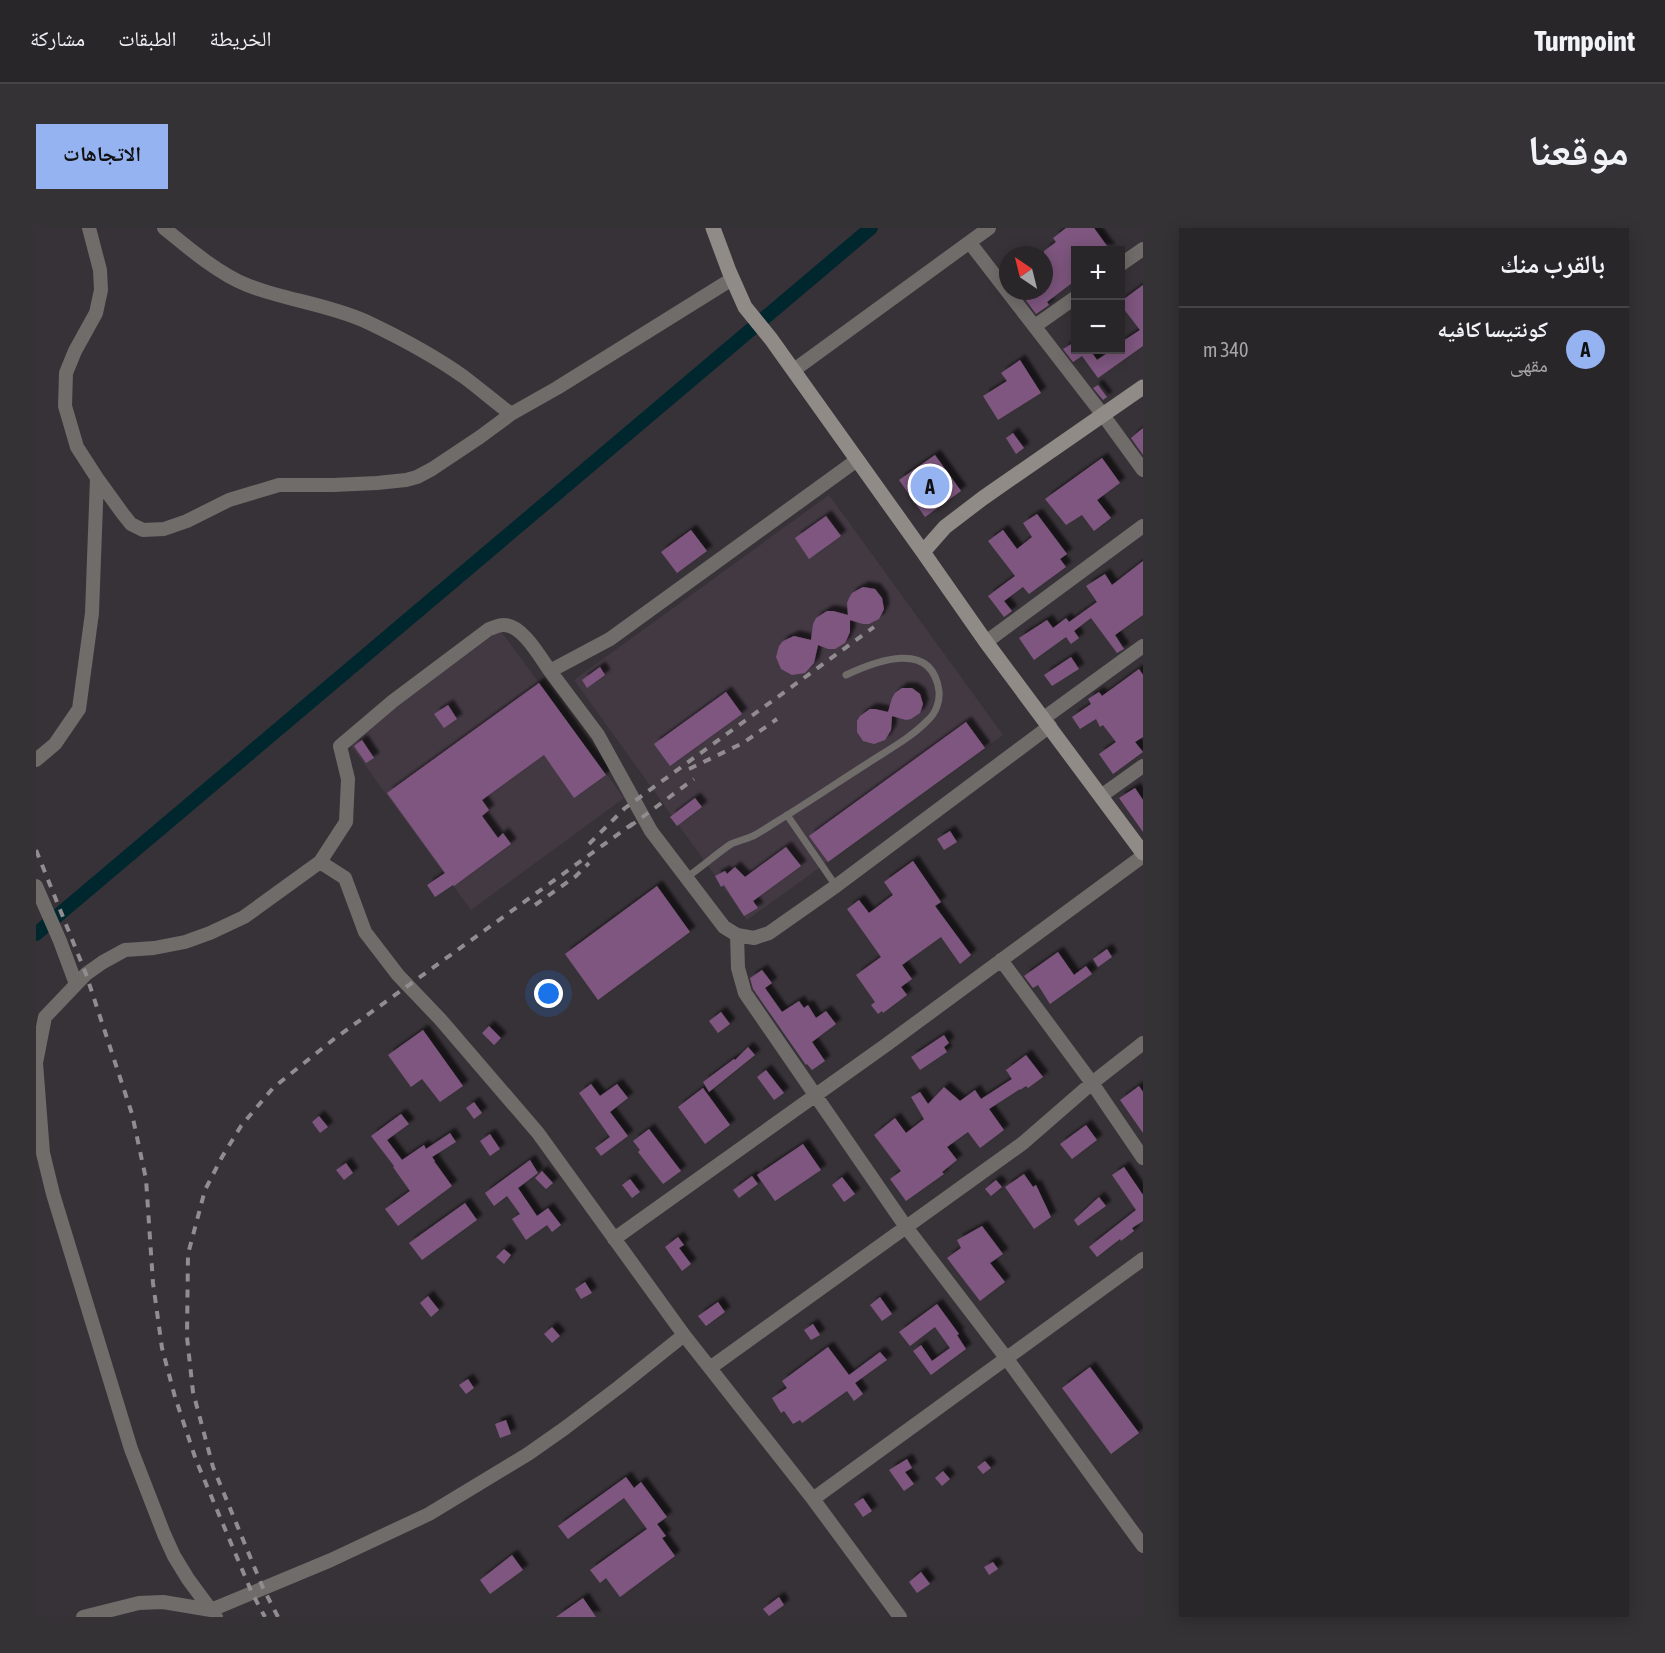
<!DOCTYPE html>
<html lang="ar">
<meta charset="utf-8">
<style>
:root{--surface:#292629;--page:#353235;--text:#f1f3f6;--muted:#a5a5a8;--line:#454346;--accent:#95b2f1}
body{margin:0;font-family:"Asap Condensed","Noto Naskh Arabic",sans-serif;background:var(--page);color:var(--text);direction:rtl}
.controls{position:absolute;right:18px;top:18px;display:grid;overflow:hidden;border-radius:0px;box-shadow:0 3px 15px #0003}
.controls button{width:54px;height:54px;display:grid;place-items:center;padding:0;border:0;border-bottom:2px solid var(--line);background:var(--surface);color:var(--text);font:30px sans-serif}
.compass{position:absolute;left:963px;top:18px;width:54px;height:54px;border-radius:50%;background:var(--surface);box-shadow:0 3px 15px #0003;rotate:325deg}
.you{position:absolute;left:513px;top:766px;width:21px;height:21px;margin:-15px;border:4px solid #fff;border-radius:50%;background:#1a73e8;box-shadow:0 0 0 9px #1a73e833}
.badge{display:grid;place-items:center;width:39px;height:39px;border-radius:50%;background:var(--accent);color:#111;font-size:20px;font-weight:700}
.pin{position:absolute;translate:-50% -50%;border:3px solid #fff;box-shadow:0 2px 6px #0006}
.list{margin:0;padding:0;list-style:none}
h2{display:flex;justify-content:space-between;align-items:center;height:78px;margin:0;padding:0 24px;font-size:26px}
h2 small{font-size:20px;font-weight:400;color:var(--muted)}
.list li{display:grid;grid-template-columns:39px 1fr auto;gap:18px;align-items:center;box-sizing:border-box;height:84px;padding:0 24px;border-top:2px solid var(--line)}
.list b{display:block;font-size:22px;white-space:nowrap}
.list p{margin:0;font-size:20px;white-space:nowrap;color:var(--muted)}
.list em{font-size:20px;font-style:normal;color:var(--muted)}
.map{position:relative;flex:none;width:1107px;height:1389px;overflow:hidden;direction:ltr;border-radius:0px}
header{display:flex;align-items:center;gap:36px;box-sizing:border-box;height:84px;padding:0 30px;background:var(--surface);border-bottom:2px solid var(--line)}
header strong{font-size:28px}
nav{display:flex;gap:33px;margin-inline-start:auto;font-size:21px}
.intro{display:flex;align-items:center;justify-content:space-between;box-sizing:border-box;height:144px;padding:0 36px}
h1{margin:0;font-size:42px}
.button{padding:15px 27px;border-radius:0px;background:var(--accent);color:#111;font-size:21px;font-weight:700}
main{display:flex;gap:36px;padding:0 36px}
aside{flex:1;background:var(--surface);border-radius:0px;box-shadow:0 3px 15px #0003}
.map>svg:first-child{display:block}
.built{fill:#433943}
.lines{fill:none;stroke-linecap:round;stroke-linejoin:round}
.canal{stroke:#00272e;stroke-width:14}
.building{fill:#7e577f;filter:url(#shadow)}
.lane{stroke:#6f6c6a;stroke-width:7}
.street{stroke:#6f6c6a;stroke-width:14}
.secondary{stroke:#908b87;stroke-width:15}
.rail{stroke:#908c90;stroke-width:4;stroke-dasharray:8 8;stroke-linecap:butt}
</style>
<header>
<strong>Turnpoint</strong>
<nav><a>الخريطة</a><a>الطبقات</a><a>مشاركة</a></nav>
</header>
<div class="intro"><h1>موقعنا</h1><a class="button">الاتجاهات</a></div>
<main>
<aside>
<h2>بالقرب منك<small></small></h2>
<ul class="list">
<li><span class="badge">A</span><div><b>كونتيسا كافيه</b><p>مقهى</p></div><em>340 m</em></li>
</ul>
</aside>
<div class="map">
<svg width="1107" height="1389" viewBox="0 0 1107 1389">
<defs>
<filter id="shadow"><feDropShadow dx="5.5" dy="-5.5" stdDeviation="1.5" flood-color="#0009"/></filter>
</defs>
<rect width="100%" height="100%" fill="#373237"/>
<!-- built -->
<path class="built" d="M 793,267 L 967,507 L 711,692 L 538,452 Z
M 464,402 L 588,570 L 435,682 L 312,514 Z"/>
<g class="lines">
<!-- canal -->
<path class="canal" d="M 0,706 L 835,0"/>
</g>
<!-- building -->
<path class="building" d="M 1030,0 L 1058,0 L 1074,22 L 1040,22 L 1040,52 L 1011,74 L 1013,77 L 1000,86 L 983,63 L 1008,63 L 1008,23 L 1020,14 L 1017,10 Z
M 1107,57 L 1107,118 L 1062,150 L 1046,128 L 1037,134 L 1027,121 L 1039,114 L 1040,122 L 1054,122 L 1061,132 L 1076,122 L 1084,122 L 1084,115 L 1104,102 L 1084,76 L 1084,74 Z
M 984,132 L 1005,165 L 962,192 L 947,168 L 971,153 L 965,145 Z
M 1062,157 L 1071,169 L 1067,172 L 1057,160 Z
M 1107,200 L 1107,227 L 1095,210 Z
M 977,205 L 988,220 L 980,226 L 970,210 Z
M 899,227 L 925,263 L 889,289 L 863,252 Z
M 1066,230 L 1084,255 L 1061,272 L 1075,290 L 1058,303 L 1046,287 L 1030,297 L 1009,271 Z
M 1001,286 L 1031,326 L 1024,331 L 1030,339 L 993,366 L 987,359 L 968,373 L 976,383 L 968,389 L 952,368 L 979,348 L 952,313 L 967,302 L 981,321 L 996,309 L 987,295 Z
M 790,288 L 805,308 L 773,331 L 759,310 Z
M 655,302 L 671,323 L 641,345 L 625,324 Z
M 1107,333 L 1107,387 L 1079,407 L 1088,421 L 1081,425 L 1055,390 L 1038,403 L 1043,410 L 1035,416 L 1030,409 L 998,432 L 983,410 L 1011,392 L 1017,400 L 1030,390 L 1033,394 L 1061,374 L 1050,358 L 1069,346 L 1076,357 Z
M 827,359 L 839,361 L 846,370 L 848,381 L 843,391 L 833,396 L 827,396 L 814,392 L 814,404 L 809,415 L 799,421 L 792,421 L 782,417 L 778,435 L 769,445 L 756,447 L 745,441 L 740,429 L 743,418 L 747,413 L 758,408 L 775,412 L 777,396 L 780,390 L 791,383 L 797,383 L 812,387 L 811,375 L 813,370 L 816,365 Z
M 1035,429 L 1043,441 L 1016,458 L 1008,447 Z
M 564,439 L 569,447 L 551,460 L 546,452 Z
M 1103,441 L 1107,447 L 1107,509 L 1099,514 L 1107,524 L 1077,546 L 1063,526 L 1080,514 L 1067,497 L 1064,499 L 1060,491 L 1044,501 L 1036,489 L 1055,476 L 1052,471 L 1063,464 L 1066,468 Z
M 503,455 L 570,547 L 538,570 L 508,527 L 446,572 L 453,582 L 446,588 L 462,610 L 467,605 L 475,616 L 418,658 L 417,657 L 399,669 L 391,657 L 409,645 L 351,565 Z
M 866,460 L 876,460 L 884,466 L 887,476 L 884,485 L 875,491 L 870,492 L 856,488 L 855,502 L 849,512 L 838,516 L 827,513 L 821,504 L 821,493 L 824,488 L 834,481 L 839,481 L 852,484 L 856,470 L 859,465 Z
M 690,464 L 706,486 L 634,538 L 618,516 Z
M 412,477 L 421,491 L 408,500 L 398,486 Z
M 930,494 L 949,520 L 792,634 L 773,608 Z
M 326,512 L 338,530 L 330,535 L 318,518 Z
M 1099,560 L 1107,572 L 1107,604 L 1083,570 Z
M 659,570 L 666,579 L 641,598 L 634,589 Z
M 914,603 L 921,614 L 908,622 L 901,611 Z
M 750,619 L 765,638 L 717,673 L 722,680 L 708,688 L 688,657 L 685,659 L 679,648 L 689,643 L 691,646 L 699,639 L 709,649 Z
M 877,633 L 905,674 L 899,678 L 935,727 L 924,736 L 905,709 L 866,737 L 876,751 L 865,759 L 871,767 L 847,785 L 846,783 L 842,786 L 835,777 L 839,774 L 820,747 L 845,729 L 811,681 L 823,672 L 833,685 L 857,667 L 848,654 Z
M 621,658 L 654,704 L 562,772 L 529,726 Z
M 1071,721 L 1076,729 L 1062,739 L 1057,731 Z
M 1022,724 L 1038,747 L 1050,738 L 1056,746 L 1014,776 L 1002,757 L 997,760 L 988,748 Z
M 726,742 L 736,755 L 729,760 L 746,784 L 763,773 L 768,780 L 772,777 L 780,790 L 790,783 L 800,796 L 776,814 L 789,833 L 776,842 L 771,836 L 770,837 L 717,761 L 714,750 Z
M 685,784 L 694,796 L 682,805 L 673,793 Z
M 453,798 L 465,810 L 458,817 L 446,805 Z
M 387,802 L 427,858 L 404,874 L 386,851 L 375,859 L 352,827 Z
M 908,807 L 913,815 L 908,819 L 911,824 L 884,842 L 875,829 Z
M 712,819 L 719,827 L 673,864 L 667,854 L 698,831 L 699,832 Z
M 990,827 L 1007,849 L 992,860 L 990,858 L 984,862 L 984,861 L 953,881 L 968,902 L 944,920 L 932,904 L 911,919 L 921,932 L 906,944 L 908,946 L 870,973 L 854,951 L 865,943 L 838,907 L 859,890 L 870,905 L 888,891 L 875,869 L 884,864 L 892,876 L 908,859 L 924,873 L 939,862 L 945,871 L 976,851 L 970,842 Z
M 730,842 L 748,865 L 738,872 L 721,849 Z
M 555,856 L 564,868 L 581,856 L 592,870 L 574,884 L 592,908 L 565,928 L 559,920 L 574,909 L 543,865 Z
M 1103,858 L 1107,864 L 1107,905 L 1084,872 Z
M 667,860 L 694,897 L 669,916 L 642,879 Z
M 438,874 L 446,885 L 438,891 L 430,880 Z
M 365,886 L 373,896 L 351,912 L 366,932 L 388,917 L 390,921 L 414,905 L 420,914 L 396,929 L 399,933 L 398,933 L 416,958 L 362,998 L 349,981 L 374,963 L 357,939 L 358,938 L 335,908 Z
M 283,888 L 292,899 L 284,905 L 276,894 Z
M 1050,897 L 1061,912 L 1036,931 L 1024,916 Z
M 613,901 L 645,943 L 627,956 L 602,924 L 604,922 L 597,913 Z
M 454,906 L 464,921 L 454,928 L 444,913 Z
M 767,916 L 785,942 L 739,973 L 721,947 Z
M 494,932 L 502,945 L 482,960 L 501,988 L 512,980 L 525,997 L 516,1004 L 511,997 L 490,1012 L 476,991 L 484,986 L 471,968 L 458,978 L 449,965 Z
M 310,935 L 317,945 L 308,952 L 300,942 Z
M 1088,939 L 1107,967 L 1107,993 L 1096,1000 L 1098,1003 L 1085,1013 L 1084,1011 L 1061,1029 L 1053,1019 L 1100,982 L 1076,947 Z
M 506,943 L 517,955 L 510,961 L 499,950 Z
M 988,946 L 997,959 L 1000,957 L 1015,989 L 998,1001 L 969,959 Z
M 716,948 L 722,956 L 703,970 L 697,962 Z
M 806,949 L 819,966 L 808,974 L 796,957 Z
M 594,951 L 604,964 L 596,970 L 586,957 Z
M 960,952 L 966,959 L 955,968 L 949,961 Z
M 1063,969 L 1070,978 L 1042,998 L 1038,992 Z
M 429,975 L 441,992 L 386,1032 L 373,1015 Z
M 946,998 L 967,1026 L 954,1035 L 969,1054 L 944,1073 L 911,1030 L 925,1020 L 921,1012 Z
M 642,1009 L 648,1017 L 643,1020 L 655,1036 L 646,1043 L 629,1019 Z
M 468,1021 L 475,1027 L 468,1036 L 460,1029 Z
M 549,1054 L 556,1065 L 545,1071 L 539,1061 Z
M 392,1068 L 403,1082 L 395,1089 L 384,1075 Z
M 844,1069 L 856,1086 L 846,1093 L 834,1077 Z
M 682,1074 L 689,1084 L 670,1098 L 662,1088 Z
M 901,1076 L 923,1106 L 921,1107 L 930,1121 L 895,1147 L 877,1123 L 885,1117 L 896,1133 L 914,1120 L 899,1099 L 874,1118 L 863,1104 Z
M 777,1096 L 784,1107 L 775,1112 L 768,1102 Z
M 516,1099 L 524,1108 L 516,1115 L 508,1106 Z
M 792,1119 L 813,1147 L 844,1124 L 851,1132 L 819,1155 L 827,1166 L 818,1173 L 811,1163 L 766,1195 L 764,1192 L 757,1196 L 748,1183 L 745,1185 L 736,1170 L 751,1160 L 746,1153 Z
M 1054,1139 L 1103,1205 L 1075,1226 L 1026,1160 Z
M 432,1151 L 438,1160 L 430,1166 L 423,1157 Z
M 470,1192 L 475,1206 L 464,1210 L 459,1196 Z
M 871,1231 L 876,1240 L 869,1244 L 878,1256 L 868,1263 L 853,1242 Z
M 949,1233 L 955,1240 L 947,1246 L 941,1239 Z
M 907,1243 L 914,1251 L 906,1258 L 899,1250 Z
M 590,1249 L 598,1260 L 605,1254 L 631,1289 L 621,1296 L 630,1308 L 626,1310 L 639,1328 L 584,1369 L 570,1350 L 564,1355 L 554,1342 L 611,1301 L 588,1270 L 532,1311 L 522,1298 Z
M 827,1270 L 836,1283 L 827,1289 L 818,1276 Z
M 476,1327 L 487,1342 L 454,1366 L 444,1352 Z
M 957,1334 L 962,1341 L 953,1347 L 948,1339 Z
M 885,1344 L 894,1356 L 881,1365 L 873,1354 Z
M 743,1369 L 748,1377 L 733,1388 L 727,1381 Z
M 547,1370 L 560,1389 L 520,1389 Z"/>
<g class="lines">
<!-- lane -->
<path class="lane" d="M 751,587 L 800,658
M 651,649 C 666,639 680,626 695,616 C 702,613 710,611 717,608 C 725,604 732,599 740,594 C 770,576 799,556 829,537 C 850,523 875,510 892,492 C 900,485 904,473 903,463 C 896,411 840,433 810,447"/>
<!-- street -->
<path class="street" d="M 53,0 L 64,42 L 65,62 L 60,85 L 39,123 L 30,145 L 29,178 L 41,219 L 61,250 L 87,286 L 95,296 L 107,302 L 128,301 L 151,293 L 193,272 L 243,257 L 297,257 L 341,255 L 370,252 L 381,249 L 396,241 L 444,209 L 475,186 L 521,160 L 696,51
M 128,0 C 151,19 183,46 211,57 C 249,72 291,76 329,93 C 363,109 397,127 428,149 C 444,161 459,174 475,186
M 934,15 L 1067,187 L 1107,242
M 1084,37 L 1107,21
M 999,98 L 1040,69
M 758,142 L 953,0
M 950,414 L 1107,298
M 514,443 L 562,507 L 615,603 L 688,699 L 701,707 L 718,710 L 733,705 L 800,658 L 1014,498
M 1008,490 L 1107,418
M 0,532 L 19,516 L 43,481 L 56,385 L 61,250
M 1065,568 L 1107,538
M 284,634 L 309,650 L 329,704 L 362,747 L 404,791 L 502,905 L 648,1107 L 777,1271 L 864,1389
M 0,658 L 24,713 L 40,756
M 701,707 L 702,740 L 709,765 L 870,999 L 971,1131 L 1107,1318
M 965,732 L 1056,855 L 1107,930
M 578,1011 L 850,817 L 1107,628
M 674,1140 L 987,915 L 1056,855 L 1107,815
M 777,1271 L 1107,1031
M 47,1389 L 103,1375 L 127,1374 L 175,1382 L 295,1332 L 393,1286 L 492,1226 L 529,1200 L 583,1159 L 648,1107
M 180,1389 L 152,1351 L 138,1328 L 128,1306 L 95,1221 L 17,966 L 7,925 L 0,835 L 9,789 L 50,746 L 67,734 L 89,722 L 118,720 L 149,714 L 174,705 L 208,689 L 284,634 L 310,594 L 312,551 L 304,518 L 357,473 L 453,401 C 457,400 462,397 467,397 C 486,396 504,429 514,443 L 574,411 L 821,232"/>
<!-- secondary -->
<path class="secondary" d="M 677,0 L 693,43 L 709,79 L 735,111 L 887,324
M 1107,159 L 947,270 L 909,299 L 887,324 L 950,414 L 1107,625"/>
<!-- rail -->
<path class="rail" d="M 653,541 L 707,515 L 741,491
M 593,599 L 658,551
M 553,616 L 589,580 L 838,399
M 0,622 L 50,746 L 96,886 L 110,951 L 117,1055 L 126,1120 L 139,1169 L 160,1232 L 216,1365 L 229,1389
M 499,677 L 540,648 L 553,635
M 242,1389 L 227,1360 L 177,1239 L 157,1164 L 151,1109 L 152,1026 L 169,962 L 186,929 L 205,898 L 237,860 L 298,811 L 599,594"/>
</g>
</svg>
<div class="controls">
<button>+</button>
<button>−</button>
</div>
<svg class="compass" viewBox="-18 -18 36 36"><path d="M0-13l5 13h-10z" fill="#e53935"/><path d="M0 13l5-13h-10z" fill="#a5a5a8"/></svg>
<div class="you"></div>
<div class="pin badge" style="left:894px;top:258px">A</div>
</div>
</main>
